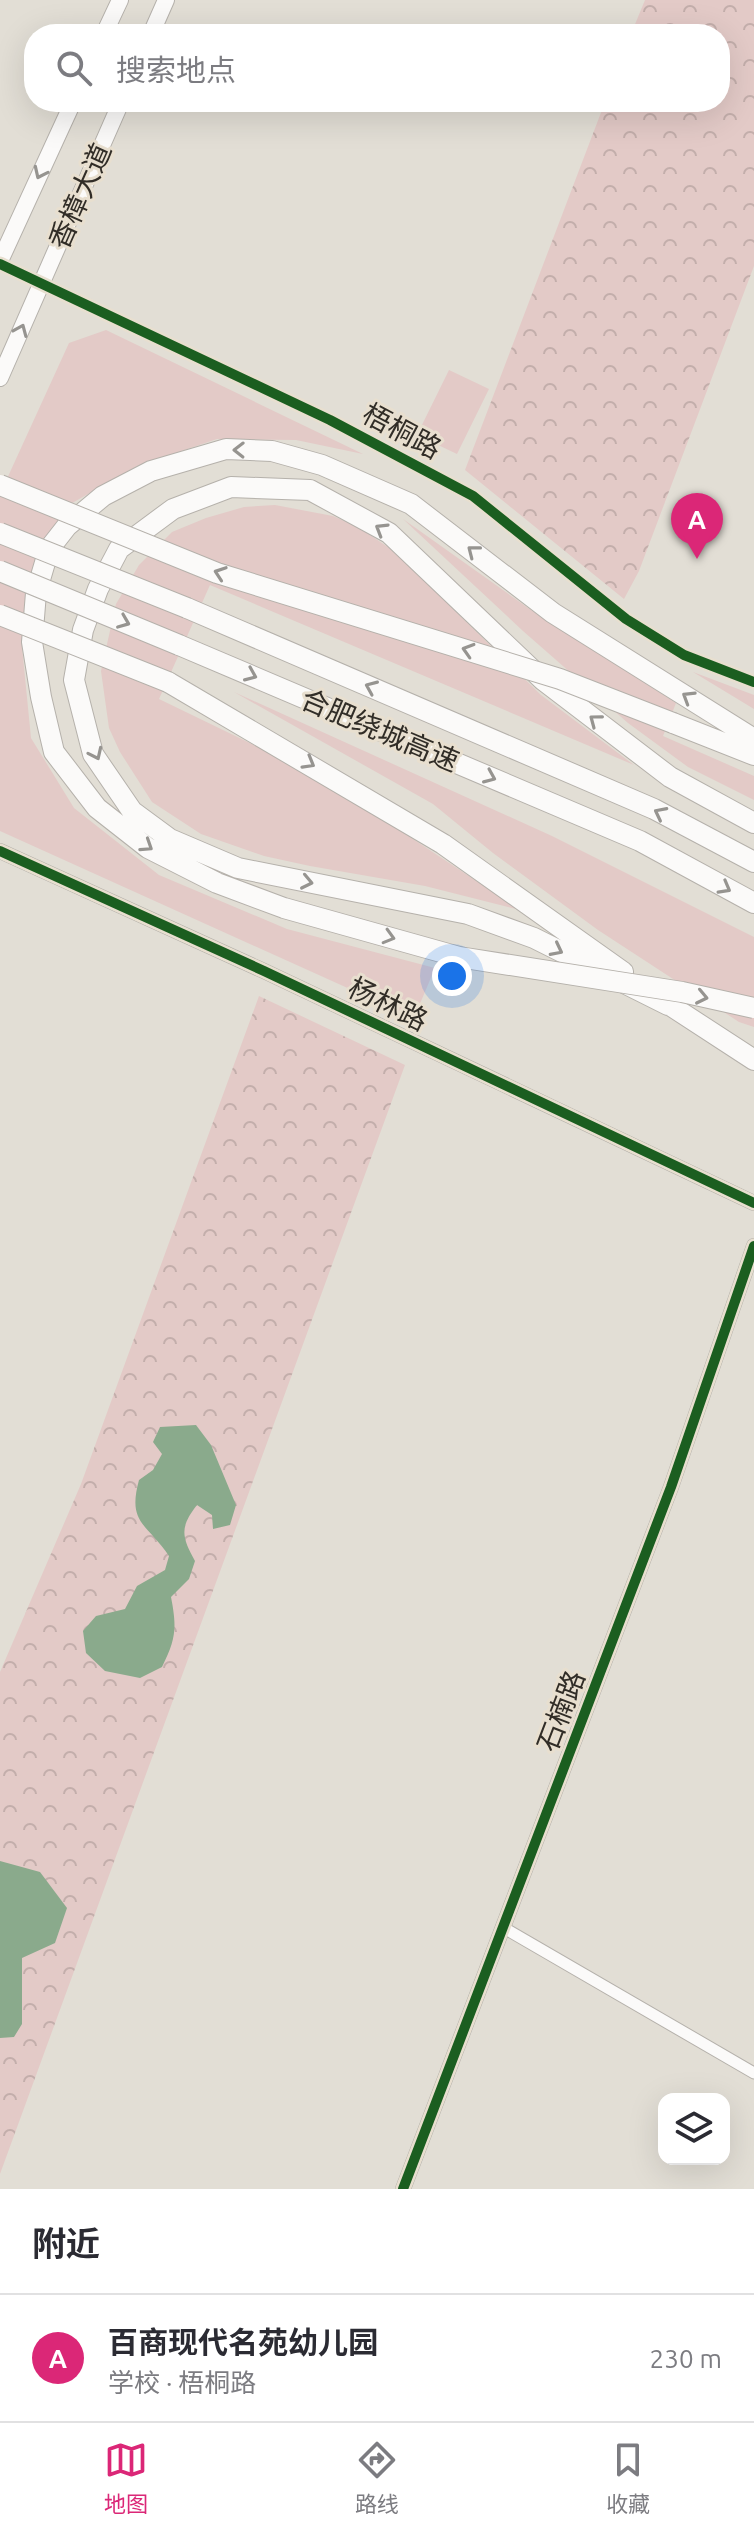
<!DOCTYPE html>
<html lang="zh">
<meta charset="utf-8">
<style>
:root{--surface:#fff;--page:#f2f2f3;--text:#2b2b33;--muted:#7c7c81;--line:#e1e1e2;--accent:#db2777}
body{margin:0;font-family:Ubuntu,"Noto Sans SC",sans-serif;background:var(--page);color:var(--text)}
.controls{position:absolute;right:24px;bottom:24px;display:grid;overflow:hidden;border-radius:16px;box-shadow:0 8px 32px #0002}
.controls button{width:72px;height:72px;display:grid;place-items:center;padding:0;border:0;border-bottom:2px solid var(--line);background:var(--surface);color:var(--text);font:40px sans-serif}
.you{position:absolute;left:452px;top:976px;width:28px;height:28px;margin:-20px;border:6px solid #fff;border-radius:50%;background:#1a73e8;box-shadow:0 0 0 12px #1a73e833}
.badge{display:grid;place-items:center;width:52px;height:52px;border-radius:50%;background:var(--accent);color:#fff;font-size:26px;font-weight:700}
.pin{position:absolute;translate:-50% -66px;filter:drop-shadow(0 2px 4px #0008)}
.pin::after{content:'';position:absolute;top:42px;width:28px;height:24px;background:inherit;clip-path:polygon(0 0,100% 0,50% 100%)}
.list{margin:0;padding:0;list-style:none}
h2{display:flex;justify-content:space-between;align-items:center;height:104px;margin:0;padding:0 32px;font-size:34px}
h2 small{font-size:26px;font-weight:400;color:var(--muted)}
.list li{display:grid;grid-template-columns:52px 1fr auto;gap:24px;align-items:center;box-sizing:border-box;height:128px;padding:0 32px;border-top:2px solid var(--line)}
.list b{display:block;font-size:30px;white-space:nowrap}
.list p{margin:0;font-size:26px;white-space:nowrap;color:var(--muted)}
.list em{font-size:26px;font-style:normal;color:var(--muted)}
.icon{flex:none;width:44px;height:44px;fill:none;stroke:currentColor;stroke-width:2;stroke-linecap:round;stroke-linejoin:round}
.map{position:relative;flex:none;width:754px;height:2189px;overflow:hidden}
.search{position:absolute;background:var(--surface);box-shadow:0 8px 32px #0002;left:24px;right:24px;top:24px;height:88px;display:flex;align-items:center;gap:20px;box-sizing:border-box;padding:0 28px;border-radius:32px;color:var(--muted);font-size:30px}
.sheet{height:232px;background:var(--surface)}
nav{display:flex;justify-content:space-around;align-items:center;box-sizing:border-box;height:112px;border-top:2px solid var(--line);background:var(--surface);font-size:22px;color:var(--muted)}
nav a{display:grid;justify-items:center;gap:4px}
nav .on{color:var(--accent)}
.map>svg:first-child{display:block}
.green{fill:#e3cac7}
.park{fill:url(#park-crowns)}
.water{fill:#8aaa8c}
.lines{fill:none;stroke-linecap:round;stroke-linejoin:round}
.minor-casing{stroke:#b5b1ab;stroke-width:13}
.tertiary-casing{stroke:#b5b1ab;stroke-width:16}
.secondary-casing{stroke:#b5b1ab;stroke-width:18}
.motorway-casing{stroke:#b5b1ab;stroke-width:22}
.minor{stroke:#fbfaf9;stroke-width:11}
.tertiary{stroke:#fbfaf9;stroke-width:14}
.secondary{stroke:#fbfaf9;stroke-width:16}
.motorway{stroke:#fbfaf9;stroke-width:20}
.motorway-bridge-casing{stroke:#b5b1ab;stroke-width:22;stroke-linecap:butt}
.motorway-bridge{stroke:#fbfaf9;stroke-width:20}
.cycleway-casing{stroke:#e8dfcf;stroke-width:15}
.cycleway{stroke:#1b5e20;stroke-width:10}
.oneway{stroke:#969490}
.labels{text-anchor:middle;stroke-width:6;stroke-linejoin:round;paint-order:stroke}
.street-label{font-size:28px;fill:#312d27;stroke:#e8dfcf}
</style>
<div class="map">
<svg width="754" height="2189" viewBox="0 0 754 2189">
<defs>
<pattern id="park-crowns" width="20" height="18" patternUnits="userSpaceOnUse" patternTransform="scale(2)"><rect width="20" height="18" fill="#e3cac7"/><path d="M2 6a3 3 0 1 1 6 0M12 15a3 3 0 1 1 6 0" fill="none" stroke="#c3aeab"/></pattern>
</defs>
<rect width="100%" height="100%" fill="#e2ded5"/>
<!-- green -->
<path class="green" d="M 106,330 L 363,454 L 296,440 L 217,439 L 137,466 L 67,506 L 33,566 L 22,647 L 31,738 L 74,808 L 159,875 L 287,929 L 435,968 L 414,1018 L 0,831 L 0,494 L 69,343 Z
M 449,370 L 489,389 L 457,454 L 417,435 Z
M 275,505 L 333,516 L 360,528 L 395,552 L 541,695 L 634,765 L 210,585 L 159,699 L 262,749 L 339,790 L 520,910 L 425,886 L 310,866 L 264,856 L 201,834 L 152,802 L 120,752 L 109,728 L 101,671 L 116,604 L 139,565 L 172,532 L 206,518 L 244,507 Z
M 403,519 L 531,610 L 676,703 L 663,736 L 754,776 L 754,800 L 688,767 L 628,723 L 523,631 Z
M 693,672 L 754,695 L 754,709 Z
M 234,692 L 552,836 L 754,937 L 754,1027 L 739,1022 L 598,930 L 493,853 L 433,804 Z"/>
<!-- park -->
<path class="park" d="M 645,0 L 754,0 L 754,266 L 639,571 L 624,599 L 465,470 L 605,102 L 720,102 L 720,34 L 631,34 Z
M 259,996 L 405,1065 L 0,2174 L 0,1672 L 81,1484 Z"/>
<!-- water -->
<path class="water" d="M 196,1425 L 211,1445 L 236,1505 L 230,1525 L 213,1529 L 212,1515 L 197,1505 C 179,1528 182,1537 195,1561 L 189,1579 L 171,1597 C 177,1628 176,1639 162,1667 L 140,1678 L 105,1671 L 86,1653 L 83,1631 L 96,1616 L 125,1609 L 137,1586 L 165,1570 L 169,1556 C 147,1523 127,1524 139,1480 L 153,1470 L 162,1454 L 153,1442 L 160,1427 Z
M 0,1861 L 40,1872 L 67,1908 L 55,1943 L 22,1958 L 22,2024 L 14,2037 L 0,2038 Z"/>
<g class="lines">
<!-- minor casing -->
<g class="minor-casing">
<path id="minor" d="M 0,264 L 330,420 L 473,496 L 626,619 L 684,655 L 754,682
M 504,1928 L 754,2073"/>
</g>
<!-- tertiary casing -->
<g class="tertiary-casing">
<path id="tertiary" d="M 0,851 L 264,971 L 754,1203
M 403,2189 L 671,1487 L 754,1246"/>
</g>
<!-- secondary casing -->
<g class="secondary-casing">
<path id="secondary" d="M 104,34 L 120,0
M 151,34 L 166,0
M 0,261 L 73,102
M 0,378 L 121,102"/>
</g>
<!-- motorway casing -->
<g class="motorway-casing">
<path id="motorway" d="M 187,608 L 654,809 L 754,862
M 179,645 L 640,841 L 754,903
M 168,682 L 443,844 L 623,972
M 673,723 L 754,755
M 459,957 L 284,908 L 217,883 L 148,848 L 97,808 L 54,752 L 41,697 L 32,642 L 36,593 L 49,549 L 67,526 L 103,496 L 151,471 L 226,449 L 272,451 L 322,465 L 411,504 L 553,613 L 754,739
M 659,998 L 754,1060
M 668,1005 L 534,938 L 468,914 L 238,868 L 170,839 L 132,811 L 93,754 L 74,680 L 83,630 L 98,589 L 119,549 L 173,509 L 231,487 L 310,490 L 389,533 L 543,680 L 670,777 L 754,823"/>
</g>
<!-- minor -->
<use href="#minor" class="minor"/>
<!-- tertiary -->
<use href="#tertiary" class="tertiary"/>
<!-- secondary -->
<use href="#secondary" class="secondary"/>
<!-- motorway -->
<use href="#motorway" class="motorway"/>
<!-- motorway-bridge casing -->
<g class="motorway-bridge-casing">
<path id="motorway-bridge" d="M 0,485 L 217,573 L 560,679 L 673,723
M 0,533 L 187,608
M 0,571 L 179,645
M 0,615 L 168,682
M 459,957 L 682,992 L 754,1008"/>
</g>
<!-- motorway-bridge -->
<use href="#motorway-bridge" class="motorway-bridge"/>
<!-- cycleway casing -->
<g class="cycleway-casing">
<path id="cycleway" d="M 0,264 L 330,420 L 473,496 L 626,619 L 684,655 L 754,682
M 0,851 L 264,971 L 754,1203
M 403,2189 L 671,1487 L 754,1246"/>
</g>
<!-- cycleway -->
<use href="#cycleway" class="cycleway"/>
</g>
<!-- one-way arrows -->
<defs><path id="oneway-chevron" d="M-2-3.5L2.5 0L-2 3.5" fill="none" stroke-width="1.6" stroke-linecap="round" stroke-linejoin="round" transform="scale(2)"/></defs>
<g class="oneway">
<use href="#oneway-chevron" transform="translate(40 173) rotate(115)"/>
<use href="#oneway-chevron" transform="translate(21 330) rotate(-67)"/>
<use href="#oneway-chevron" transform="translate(239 450) rotate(-179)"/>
<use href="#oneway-chevron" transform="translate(381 529) rotate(-149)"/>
<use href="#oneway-chevron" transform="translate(473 551) rotate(-142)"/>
<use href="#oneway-chevron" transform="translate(220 573) rotate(-161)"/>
<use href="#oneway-chevron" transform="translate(124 622) rotate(22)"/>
<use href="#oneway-chevron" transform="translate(468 650) rotate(-163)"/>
<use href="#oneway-chevron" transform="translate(251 675) rotate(23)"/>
<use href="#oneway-chevron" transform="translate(371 687) rotate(-157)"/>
<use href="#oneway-chevron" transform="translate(688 697) rotate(-148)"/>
<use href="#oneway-chevron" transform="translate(595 720) rotate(-143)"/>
<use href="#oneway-chevron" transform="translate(96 754) rotate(65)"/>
<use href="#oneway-chevron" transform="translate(309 763) rotate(30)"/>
<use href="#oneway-chevron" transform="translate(490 777) rotate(23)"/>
<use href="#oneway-chevron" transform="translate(660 813) rotate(-153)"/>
<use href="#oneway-chevron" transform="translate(147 846) rotate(33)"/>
<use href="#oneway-chevron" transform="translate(307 882) rotate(12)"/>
<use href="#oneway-chevron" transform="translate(725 888) rotate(29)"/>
<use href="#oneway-chevron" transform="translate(389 937) rotate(16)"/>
<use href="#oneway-chevron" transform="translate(557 950) rotate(27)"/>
<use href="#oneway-chevron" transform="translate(702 997) rotate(12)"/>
</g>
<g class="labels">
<!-- street labels -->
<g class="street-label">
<text transform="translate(80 196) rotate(-66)" y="10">香樟大道</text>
<text transform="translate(402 431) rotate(28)" y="10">梧桐路</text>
<text transform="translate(380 730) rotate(23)" y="10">合肥绕城高速</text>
<text transform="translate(388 1004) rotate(26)" y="10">杨林路</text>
<text transform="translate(561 1711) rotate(-69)" y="10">石楠路</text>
</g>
</g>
</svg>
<div class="controls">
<button><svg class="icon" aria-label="layers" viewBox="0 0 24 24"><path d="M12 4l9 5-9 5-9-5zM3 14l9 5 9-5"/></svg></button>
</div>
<div class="you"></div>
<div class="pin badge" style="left:697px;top:559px">A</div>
<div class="search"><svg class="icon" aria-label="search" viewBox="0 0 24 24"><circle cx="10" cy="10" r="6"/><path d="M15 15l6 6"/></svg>搜索地点</div>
</div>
<section class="sheet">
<h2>附近<small></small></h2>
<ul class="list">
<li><span class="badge">A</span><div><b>百商现代名苑幼儿园</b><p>学校 · 梧桐路</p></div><em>230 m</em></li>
</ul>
</section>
<nav>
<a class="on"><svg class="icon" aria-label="map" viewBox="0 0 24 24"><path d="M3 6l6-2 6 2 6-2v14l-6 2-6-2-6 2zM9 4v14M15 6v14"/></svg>地图</a>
<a><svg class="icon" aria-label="directions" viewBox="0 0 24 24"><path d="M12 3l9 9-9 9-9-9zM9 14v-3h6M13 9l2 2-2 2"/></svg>路线</a>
<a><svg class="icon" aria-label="saved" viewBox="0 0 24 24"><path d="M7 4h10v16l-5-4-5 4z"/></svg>收藏</a>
</nav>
